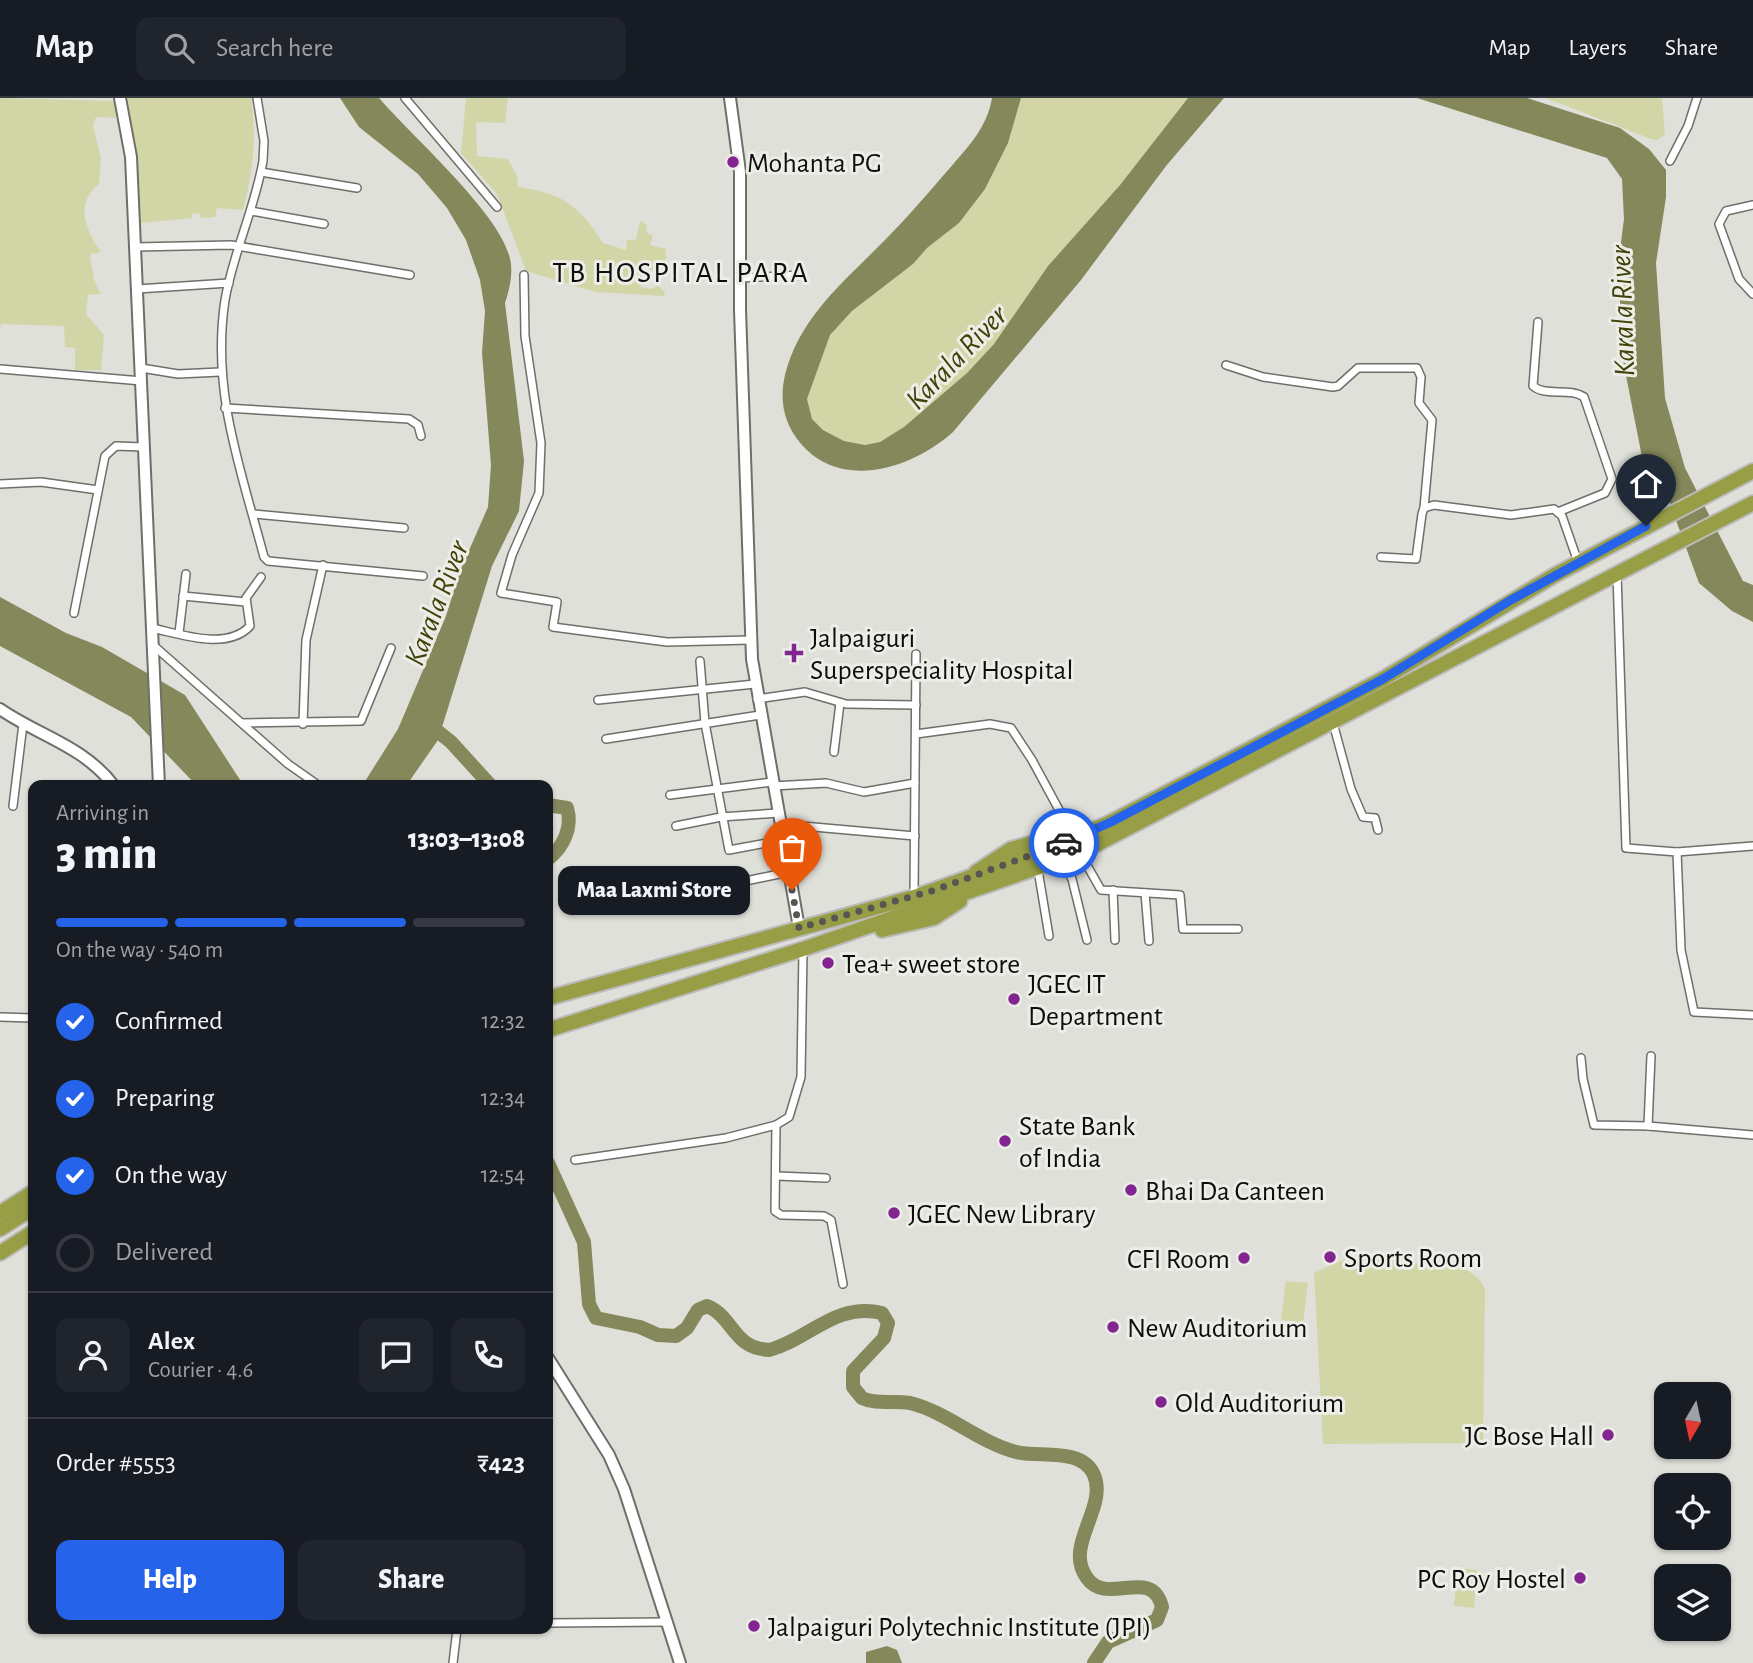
<!DOCTYPE html>
<html lang="en">
<head>
<meta charset="utf-8">
<style>
	body { margin:0; font-family:"Alegreya Sans",sans-serif; background:#20242c; color:#f1f3f6; height:100vh; display:flex; flex-direction:column; font-size:26px; white-space:nowrap }
	* { box-sizing:border-box; margin:0 }
	p { font-size:23px; color:#9ea1a6 }
	.icon { flex:none; width:38px; height:38px; fill:none; stroke:currentColor; stroke-width:2; stroke-linecap:round; stroke-linejoin:round }
	.map { position:relative; flex:1; overflow:hidden }
	.side { position:absolute; left:28px; top:682px; width:525px; height:854px; display:flex; flex-direction:column; background:#171b24; border-radius:14px; box-shadow:0 2px 5px #0004 }
	.side>* { flex:none }
	.needle { width:46px; rotate:189deg }
	.buttons { position:absolute; left:1654px; top:1284px; display:grid; gap:14px }
	.buttons a { display:grid; place-items:center; width:77px; height:77px; border-radius:14px; background:#171b24; box-shadow:0 2px 5px #0004; font-size:35px }
	.pin { position:absolute; display:grid; place-items:center; width:60px; height:60px; color:#fff; margin:-72px -30px; border-radius:50% 50% 50% 0; rotate:-45deg; box-shadow:0 0 7px #0007 }
	.pin .icon { rotate:45deg }
	.courier { position:absolute; display:grid; place-items:center; width:70px; height:70px; margin:-35px; border:5px solid #2563eb; border-radius:50%; background:#fff; color:#222; box-shadow:0 2px 9px #0007 }
	.bubble { position:absolute; height:49px; border-radius:14px; background:#171b24; box-shadow:0 2px 5px #0004; font-size:23px; font-weight:800; line-height:49px; text-align:center }
	.overview em { font-style:normal; font-weight:800 }
	.overview div { display:flex; flex-direction:column-reverse }
	.overview { display:flex; align-items:center; justify-content:space-between; height:119px; padding:0 28px }
	h1 { font-size:46px; font-weight:800; line-height:52px }
	.bar { display:grid; grid-template-columns:repeat(4,1fr); gap:10px 7px; align-content:center; height:84px; padding:0 28px }
	.bar i { height:9px; border-radius:5px; background:#363941 }
	.bar .active { background:#2563eb }
	.bar p { grid-column:span 4 }
	.line { display:flex; align-items:center; gap:18px; padding:0 28px; border-top:2px solid #363941 }
	.line div { flex:1 }
	.round { display:grid; place-items:center; flex:none; width:74px; height:74px; border-radius:14px; background:#20242c }
	ol { padding:0 28px; list-style:none }
	li { display:flex; align-items:center; gap:21px; height:77px }
	li p { margin-inline-start:auto }
	li .icon { padding:7px; border-radius:50%; background:#2563eb; color:#fff; stroke-width:4 }
	li:last-child { color:#9ea1a6 }
	li i { width:38px; height:38px; border:4px solid #363941; border-radius:50% }
	.cta { display:flex; gap:14px; margin-top:auto; padding:14px 28px }
	.cta a { flex:1; height:80px; border-radius:14px; background:#2563eb; color:#fff; font-size:28px; font-weight:800; line-height:80px; text-align:center }
	.cta a+a { background:#20242c; color:#f1f3f6 }
	header { display:flex; align-items:center; gap:42px; box-sizing:border-box; height:98px; padding:0 35px; background:#171b24; border-bottom:2px solid #363941 }
	header strong { font-size:33px }
	nav { display:flex; gap:38px; margin-inline-start:auto; font-size:24px }
	.search { width:490px; height:63px; background:#20242c; display:flex; align-items:center; gap:18px; box-sizing:border-box; padding:0 24px; border-radius:14px; color:#9ea1a6; font-size:26px }
	.map>svg:first-child { display:block }
</style>
</head>
<body>
<header>
<strong>Map</strong>
<div class="search"><svg class="icon" aria-label="search" viewBox="0 0 24 24"><circle cx="10" cy="10" r="6"/><path d="M15 15l6 6"/></svg>Search here</div>
<nav><a>Map</a><a>Layers</a><a>Share</a></nav>
</header>
<div class="map">
<svg width="1753" height="1565" viewBox="0 0 1753 1565">
	<rect width="100%" height="100%" fill="#dfe0d9"/>
	<!-- green -->
	<g fill="#d2d6a6">
		<path d="M0 0 116 3 118 20 96 19 93 27 101 61 99 86C74 105 86 133 101 154L90 156 94 182 101 196 88 197 86 216 104 237 101 272H75V250L65 249 64 228 1 226 0 232Z"/>
		<path d="M127 0H251C257 39 253 74 243 112L217 110 215 119 201 120 200 115 192 116V120L141 125Z"/>
		<path d="M466 0H508L505 25 476 24 477 58 508 61 517 78 518 89C562 95 579 107 603 145L626 152 627 142H636L640 123 647 127 646 134 653 138 650 147 666 151 665 171 648 172 640 181 641 189 650 191 658 188 665 194 664 198 596 194 526 173 497 96 461 55Z"/>
		<path d="M1021 0H1188L1120 87 1048 168 994 246 967 275 905 329 880 344 865 347 844 343 823 332 812 321 807 301 830 237 852 213 913 166 927 150 959 125 985 91 1008 45Z"/>
		<path d="M1546 0H1662L1665 36 1658 42 1651 41Z"/>
		<path d="M1354 1157 1467 1172 1479 1181 1485 1191 1483 1345 1323 1346 1314 1175Z"/>
		<path d="M1286 1183 1308 1185 1303 1225 1281 1222Z"/>
		<path d="M1458 1470 1477 1472 1474 1510 1454 1508Z"/>
	</g>
	<!-- water -->
	<g fill="#84885a">
		<path d="M340 0H379C411 37 497 113 509 157 514 172 510 190 505 205L524 363 519 413 492 468 438 642 406 688H362L398 631 446 518 460 473 488 409 491 367 482 255 485 213 480 182 466 142 447 110 418 76 359 29Z"/>
		<path d="M992 0H1021L1008 45 985 91 959 125 927 150 913 166 852 213 830 237 807 301 812 321 823 332 844 343 865 347 880 344 904 329 967 275 994 246 1048 168 1120 87 1188 0H1224L1166 68 1081 182 953 334C913 370 843 393 802 347 784 327 779 303 785 277 800 218 844 184 885 142 907 120 928 95 949 71 968 49 987 30 992 0Z"/>
		<path d="M1417 0H1527L1620 30 1649 51 1666 72V99L1656 165 1665 300 1685 370 1743 483 1753 487V524L1732 513 1699 485 1662 384 1642 359 1620 247V152L1624 121 1622 81 1607 60Z"/>
		<path d="M0 499 66 535 102 549 185 597 244 688H197L131 619 0 548Z"/>
		<path d="M887 1548 897 1552 902 1565H866V1554Z"/>
	</g>
	<g fill="none" stroke-linecap="round" stroke-linejoin="round">
		<!-- river -->
		<g stroke="#84885a" stroke-width="14">
			<path d="M427 625 451 644 491 688"/>
			<path d="M548 707 567 710C573 729 563 750 548 761"/>
			<path d="M548 1065 584 1144 589 1206 596 1220 640 1229 658 1237 676 1238 687 1230 698 1212 707 1208C734 1219 732 1250 769 1252 810 1241 835 1204 882 1215L888 1225 884 1240 853 1273V1289L862 1300C876 1307 894 1302 910 1305 947 1314 978 1344 1016 1354 1040 1360 1082 1349 1094 1377 1108 1410 1063 1448 1087 1480 1107 1509 1152 1467 1162 1509L1157 1522 1108 1544 1094 1565"/>
		</g>
		<!-- street casing -->
		<g stroke="#6e6f69" stroke-width="10">
			<g id="street">
				<path d="M257 0 264 43 263 63C255 110 233 155 225 202 211 293 241 372 264 459L268 463 423 478"/>
				<path d="M405 0 497 109"/>
				<path d="M1670 63 1688 28 1697 0"/>
				<path d="M261 74 357 90"/>
				<path d="M1753 107 1726 113 1719 126 1739 181 1753 196"/>
				<path d="M251 113 324 126"/>
				<path d="M135 149 231 147 410 177"/>
				<path d="M524 177 525 238 541 345 539 395 512 457 501 495 557 504 553 529 667 544 751 542"/>
				<path d="M740 180 801 177"/>
				<path d="M137 191 229 185"/>
				<path d="M1538 224 1533 288C1546 299 1569 289 1584 299L1612 381 1605 395 1558 414"/>
				<path d="M1226 267 1263 279 1333 289 1338 288 1358 270H1417L1421 279 1419 305 1432 322 1424 410"/>
				<path d="M141 270 178 276 220 274"/>
				<path d="M0 271 142 283"/>
				<path d="M225 310 409 321 418 327 421 338"/>
				<path d="M0 386 41 384 98 392"/>
				<path d="M253 416 404 430"/>
				<path d="M1381 459 1416 461 1422 416 1424 410 1434 407 1511 417 1554 411 1562 418 1578 464"/>
				<path d="M1617 476 1626 750 1677 754 1681 852 1694 914 1753 917"/>
				<path d="M183 498 246 504"/>
				<path d="M74 515 105 358 116 348 143 349"/>
				<path d="M152 530C180 536 227 553 250 528L246 500 261 479"/>
				<path d="M179 535 186 476"/>
				<path d="M153 547 288 666 318 687"/>
				<path d="M700 563 705 625 729 752 783 742"/>
				<path d="M757 601 805 594 846 606 916 607"/>
				<path d="M598 602 755 586"/>
				<path d="M242 625 361 623 391 550"/>
				<path d="M1333 625 1351 691 1363 719 1375 720 1378 732"/>
				<path d="M303 626 306 542 323 467"/>
				<path d="M916 636 990 626 1011 630 1032 662 1071 734"/>
				<path d="M606 641 760 617"/>
				<path d="M834 654 840 605"/>
				<path d="M773 688 826 685 864 694 915 685"/>
				<path d="M670 697 772 684"/>
				<path d="M13 708 23 626"/>
				<path d="M780 726 915 738"/>
				<path d="M676 728 721 719 778 715"/>
				<path d="M1677 754 1753 748"/>
				<path d="M1080 755 1101 792 1180 797 1183 831H1238"/>
				<path d="M1061 763 1072 781 1087 842"/>
				<path d="M1038 772 1049 838"/>
				<path d="M736 785 789 774"/>
				<path d="M1113 792 1115 842"/>
				<path d="M1145 795 1149 843"/>
				<path d="M914 798 916 556"/>
				<path d="M803 852 801 979 789 1019 776 1027 775 1113 781 1117 824 1118 831 1122 843 1186"/>
				<path d="M0 919 33 920"/>
				<path d="M1581 960 1583 981 1594 1027 1648 1028 1753 1037"/>
				<path d="M1648 1028 1651 958"/>
				<path d="M575 1062 726 1040 776 1027"/>
				<path d="M777 1078 826 1080"/>
				<path d="M548 1525 668 1524"/>
				<path d="M453 1565 457 1531"/>
			</g>
		</g>
		<!-- secondary casing -->
		<g stroke="#6e6f69" stroke-width="14">
			<g id="secondary">
				<path d="M120 0 131 59 159 688"/>
				<path d="M730 0 740 74V212L752 561 799 830"/>
				<path d="M0 611C39 638 84 648 114 688"/>
				<path d="M548 1260 609 1357 624 1391 680 1565"/>
			</g>
		</g>
		<!-- highway casing -->
		<g stroke="#bbb" stroke-width="18">
			<g id="highway">
				<path d="M976 774 1011 751 1073 734"/>
				<path d="M882 832 934 820 960 803"/>
				<path d="M548 900 914 799 1057 748 1111 724 1383 581 1555 477 1753 373"/>
				<path d="M548 932 803 851 1080 755 1753 405"/>
				<path d="M0 1115 33 1094"/>
				<path d="M0 1131 33 1110"/>
				<path d="M0 1155 33 1134"/>
			</g>
		</g>
		<!-- street -->
		<use href="#street" stroke="#fff" stroke-width="7"/>
		<!-- secondary -->
		<use href="#secondary" stroke="#fff" stroke-width="10"/>
		<!-- highway -->
		<use href="#highway" stroke="#989e45" stroke-width="14"/>
	</g>
	<g fill="none" stroke-linecap="round" stroke-linejoin="round">
		<!-- done -->
		<path stroke="#565753" stroke-width="7" stroke-dasharray="0 12.6" d="M792 792 799 830 935 792 1064 745"/>
		<!-- route -->
		<path stroke="#2563eb" stroke-width="9" d="M1064 745 1111 724 1383 581 1511 502 1646 428"/>
	</g>
	<!-- markers -->
	<g fill="#832591" stroke="#ecede6" stroke-width="2.5">
		<circle cx="733" cy="64" r="7"/>
		<path d="M790.5 544.5h7v7h7v7h-7v7h-7v-7h-7v-7h7z"/>
		<circle cx="828" cy="865" r="7"/>
		<circle cx="1014" cy="901" r="7"/>
		<circle cx="1005" cy="1043" r="7"/>
		<circle cx="1131" cy="1092" r="7"/>
		<circle cx="894" cy="1115" r="7"/>
		<circle cx="1330" cy="1159" r="7"/>
		<circle cx="1244" cy="1160" r="7"/>
		<circle cx="1113" cy="1229" r="7"/>
		<circle cx="1161" cy="1304" r="7"/>
		<circle cx="1608" cy="1337" r="7"/>
		<circle cx="1580" cy="1480" r="7"/>
		<circle cx="754" cy="1528" r="7"/>
	</g>
	<g text-anchor="middle" stroke-width="6" stroke-linejoin="round" paint-order="stroke">
		<!-- poi labels -->
		<g font-size="28" fill="#0d0d0b" stroke="#ecede6" text-anchor="start">
			<text x="747" y="74">Mohanta PG</text>
			<text x="810" y="549">Jalpaiguri<tspan x="810" dy="32">Superspeciality Hospital</tspan></text>
			<text x="842" y="875">Tea+ sweet store</text>
			<text x="1028" y="895">JGEC IT<tspan x="1028" dy="32">Department</tspan></text>
			<text x="1019" y="1037">State Bank<tspan x="1019" dy="32">of India</tspan></text>
			<text x="1145" y="1102">Bhai Da Canteen</text>
			<text x="908" y="1125">JGEC New Library</text>
			<text x="1344" y="1169">Sports Room</text>
			<text x="1230" y="1170" text-anchor="end">CFI Room</text>
			<text x="1127" y="1239">New Auditorium</text>
			<text x="1175" y="1314">Old Auditorium</text>
			<text x="1594" y="1347" text-anchor="end">JC Bose Hall</text>
			<text x="1566" y="1490" text-anchor="end">PC Roy Hostel</text>
			<text x="768" y="1538">Jalpaiguri Polytechnic Institute (JPI)</text>
		</g>
		<!-- neighbourhood labels -->
		<g font-size="30" letter-spacing="2" fill="#0d0d0b" stroke="#ecede6">
			<text x="681" y="184">TB HOSPITAL PARA</text>
		</g>
		<!-- water labels -->
		<g font-size="30" font-style="italic" fill="#404208" stroke="#ecede6">
			<text transform="translate(1622 213) rotate(-92)" y="10">Karala River</text>
			<text transform="translate(956 259) rotate(-46)" y="10">Karala River</text>
			<text transform="translate(436 505) rotate(-69)" y="10">Karala River</text>
		</g>
	</g>
</svg>
<div class="buttons">
<a><svg class="needle" viewBox="-14 -14 28 28"><path d="M0-13l5 13h-10z" fill="#e53935"/><path d="M0 13l5-13h-10z" fill="#9ea1a6"/></svg></a>
<a><svg class="icon" aria-label="locate" viewBox="0 0 24 24"><circle cx="12" cy="12" r="6"/><path d="M12 2v4M12 18v4M2 12h4M18 12h4"/></svg></a>
<a><svg class="icon" aria-label="layers" viewBox="0 0 24 24"><path d="M12 4l9 5-9 5-9-5zM3 14l9 5 9-5"/></svg></a>
</div>
<div class="pin" style="left:792px;top:792px;background:#ea580c"><svg class="icon" aria-label="bag" viewBox="0 0 24 24"><path d="M5 8h14l-1 12H6zM9 8a3 3 0 0 1 6 0"/></svg></div>
<div class="pin" style="left:1646px;top:428px;background:#1f2937"><svg class="icon" aria-label="home" viewBox="0 0 24 24"><path d="M3 11l9-7 9 7M6 9v11h12V9"/></svg></div>
<div class="courier" style="left:1064px;top:745px"><svg class="icon" aria-label="car" viewBox="0 0 24 24"><path d="M5 17H2v-5l4-1 3-4h7l3 4 3 1v5h-3M9 17h6M6 11h13"/><circle cx="7" cy="17" r="2"/><circle cx="17" cy="17" r="2"/></svg></div>
<div class="bubble" style="left:558px;top:768px;width:192px">Maa Laxmi Store</div>
<section class="side">
<div class="overview"><div><h1>3 min</h1><p>Arriving in</p></div><em>13:03–13:08</em></div>
<div class="bar"><i class="active"></i><i class="active"></i><i class="active"></i><i></i><p>On the way · 540 m</p></div>
<ol>
<li><svg class="icon" aria-label="check" viewBox="0 0 24 24"><path d="M5 12l5 5 9-10"/></svg>Confirmed<p>12:32</p></li>
<li><svg class="icon" aria-label="check" viewBox="0 0 24 24"><path d="M5 12l5 5 9-10"/></svg>Preparing<p>12:34</p></li>
<li><svg class="icon" aria-label="check" viewBox="0 0 24 24"><path d="M5 12l5 5 9-10"/></svg>On the way<p>12:54</p></li>
<li><i></i>Delivered</li>
</ol>
<div class="line" style="height:126px"><a class="round"><svg class="icon" aria-label="person" viewBox="0 0 24 24"><circle cx="12" cy="8" r="4"/><path d="M4 21q1-7 8-7t8 7"/></svg></a><div><b>Alex</b><p>Courier · 4.6</p></div><a class="round"><svg class="icon" aria-label="chat" viewBox="0 0 24 24"><path d="M4 5h16v11H9l-5 4z"/></svg></a><a class="round"><svg class="icon" aria-label="phone" viewBox="0 0 24 24"><path d="M5 4h4l2 5-3 2q2 4 5 5l2-3 5 2v4C11 20 4 13 5 4z"/></svg></a></div>
<div class="line" style="height:91px"><div>Order #5553</div><b>₹423</b></div>
<div class="cta"><a>Help</a><a>Share</a></div>
</section>
</div>
</body>
</html>
